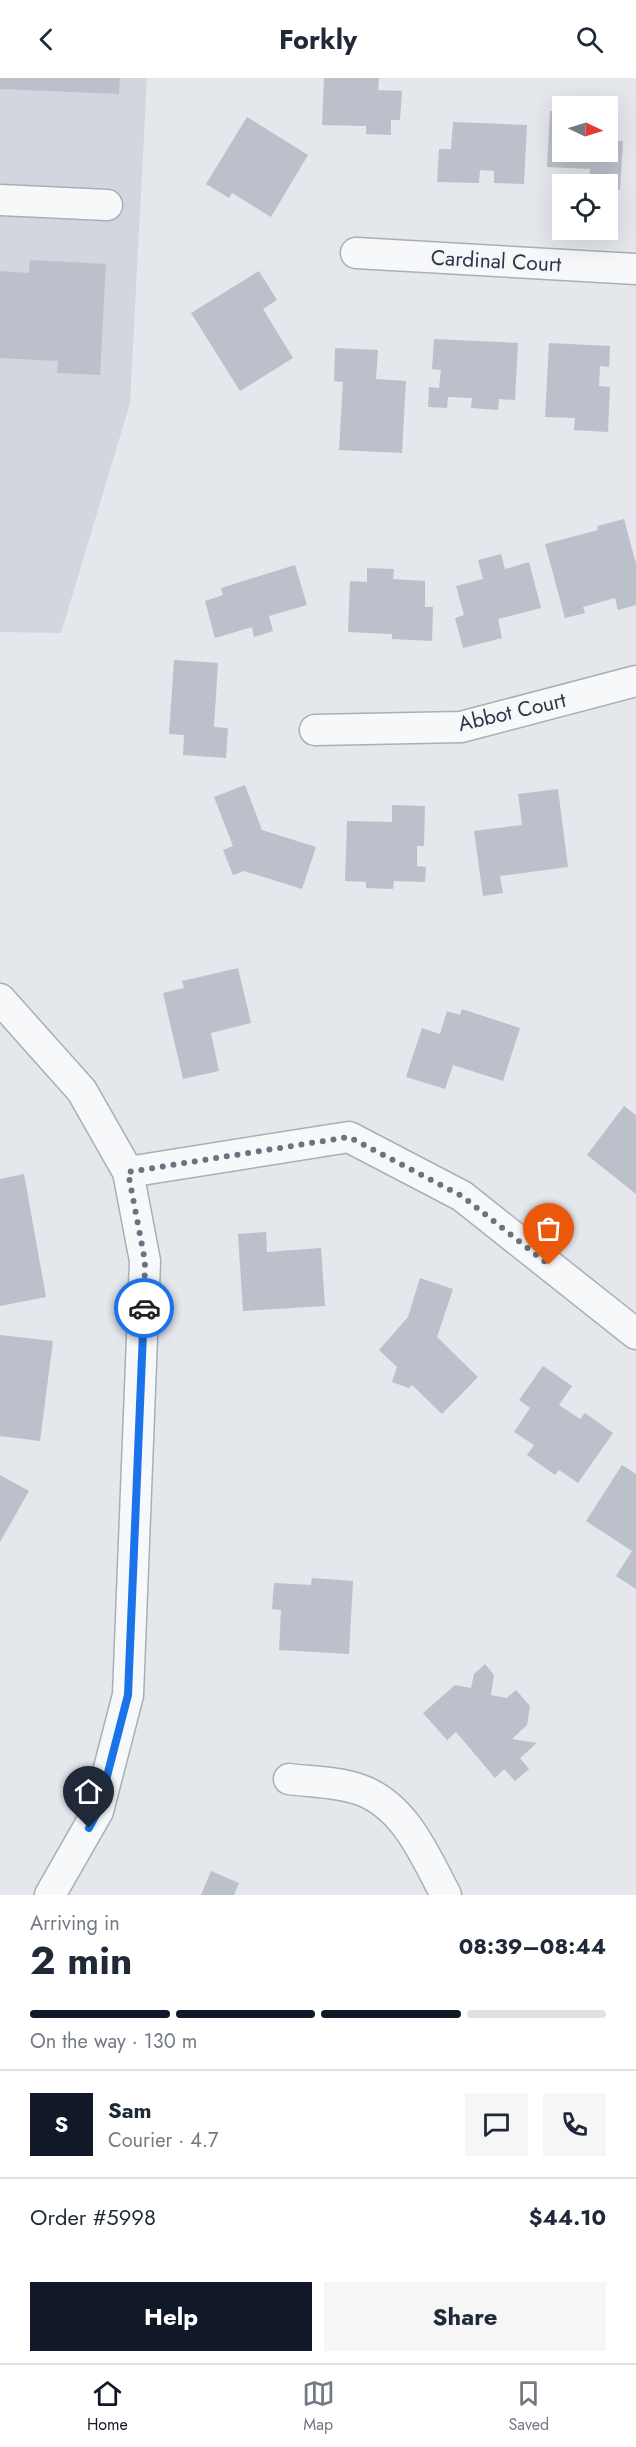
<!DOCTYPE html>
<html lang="en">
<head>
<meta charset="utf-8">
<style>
	body { margin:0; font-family:Jost,sans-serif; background:#f6f6f7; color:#1f2937; height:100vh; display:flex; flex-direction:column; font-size:22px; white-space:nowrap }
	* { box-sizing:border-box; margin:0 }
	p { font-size:20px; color:#747a83 }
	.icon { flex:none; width:33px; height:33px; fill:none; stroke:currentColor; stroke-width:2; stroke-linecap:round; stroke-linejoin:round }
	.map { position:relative; height:1817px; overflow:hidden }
	.drawer { display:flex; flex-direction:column; background:#fff; flex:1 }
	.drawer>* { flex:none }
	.needle { width:39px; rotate:94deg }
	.controls { position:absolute; left:552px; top:18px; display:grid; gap:12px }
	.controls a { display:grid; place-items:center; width:66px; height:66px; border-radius:0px; background:#fff; box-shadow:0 6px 24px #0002; font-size:30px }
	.pin { position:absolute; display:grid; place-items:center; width:51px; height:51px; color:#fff; margin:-62px -26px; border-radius:50% 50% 50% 0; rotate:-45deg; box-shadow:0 0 6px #0007 }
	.pin .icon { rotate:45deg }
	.courier { position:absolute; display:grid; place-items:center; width:60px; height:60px; margin:-30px; border:4px solid #1a73e8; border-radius:50%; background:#fff; color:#222; box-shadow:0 2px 8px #0007 }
	.summary em { font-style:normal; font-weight:700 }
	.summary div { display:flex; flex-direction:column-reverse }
	.summary { display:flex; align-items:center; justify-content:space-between; height:102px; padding:0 30px }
	h1 { font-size:39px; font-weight:700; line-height:45px }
	.bar { display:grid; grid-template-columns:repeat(4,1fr); gap:9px 6px; align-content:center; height:72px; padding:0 30px }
	.bar i { height:8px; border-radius:4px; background:#e0e1e3 }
	.bar .current { background:#111827 }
	.bar p { grid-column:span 4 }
	.line { display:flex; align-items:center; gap:15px; padding:0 30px; border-top:2px solid #e0e1e3 }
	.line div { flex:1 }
	.round { display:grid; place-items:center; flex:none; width:63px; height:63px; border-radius:0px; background:#f6f6f7 }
	.primary-button { display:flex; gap:12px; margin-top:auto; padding:12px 30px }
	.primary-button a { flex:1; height:69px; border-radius:0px; background:#111827; color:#fff; font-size:24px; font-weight:700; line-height:69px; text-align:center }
	.primary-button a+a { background:#f6f6f7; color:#1f2937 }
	header { display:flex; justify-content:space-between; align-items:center; height:78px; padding:0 30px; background:#fff; font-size:27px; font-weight:700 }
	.tab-bar { display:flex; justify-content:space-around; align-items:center; height:84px; border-top:2px solid #e0e1e3; background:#fff; font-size:16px; color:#747a83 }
	.tab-bar a { display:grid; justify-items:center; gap:3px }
	.tab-bar .current { color:#111827 }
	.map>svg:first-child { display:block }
</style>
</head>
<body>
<header><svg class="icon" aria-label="back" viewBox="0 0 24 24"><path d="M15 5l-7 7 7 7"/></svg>Forkly<svg class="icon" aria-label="search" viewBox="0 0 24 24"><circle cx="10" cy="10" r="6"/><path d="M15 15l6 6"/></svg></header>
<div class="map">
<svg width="636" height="1817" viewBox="0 0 636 1817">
	<rect width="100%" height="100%" fill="#e4e7ec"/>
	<!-- built -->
	<path fill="#d2d6de" d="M0 0H147L130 325 61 555 0 554Z"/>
	<!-- building -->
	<g fill="#bbc0ca">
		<path d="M0 0H120L119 16 0 11Z"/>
		<path d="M324 0H379L378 12 402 13 400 42H391V57L366 56V48L322 47Z"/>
		<path d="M550 33H562V74H608V36H613L612 63H623L620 112 608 111V106H589L590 91 547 89Z"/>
		<path d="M247 39 308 77 271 139 232 115 229 120 206 106Z"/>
		<path d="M453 44 527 47 524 106 494 105V93L480 92 479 105 437 104 439 71H451Z"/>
		<path d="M30 182 106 186 100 297 57 295 58 283 0 280V193L29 195Z"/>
		<path d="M259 193 277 222 263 231 293 280 240 313 191 235Z"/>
		<path d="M434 261 518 265 515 322 499 321 498 332 471 330 472 320 448 319 447 330 428 329 429 309 439 310 441 292 432 291Z"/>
		<path d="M549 265 610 268 609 289 600 288 599 308 610 309 608 354 574 352 575 340 545 339Z"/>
		<path d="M335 270 378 272 376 301 406 303 402 375 339 372 343 304 334 303Z"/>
		<path d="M624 441 636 486V527L618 532 615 520 583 529 585 535 565 540 545 466 598 452 597 448Z"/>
		<path d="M501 476 505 491 529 484 541 530 498 541 502 560 463 570 455 540 464 537 456 508 483 501 478 482Z"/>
		<path d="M295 487 307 527 269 538 273 553 254 559 252 549 215 560 205 523 223 517 221 510Z"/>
		<path d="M367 490 394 491 393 501 425 503V529H433L432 563 392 561V556L348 554 350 503 367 504Z"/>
		<path d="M174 582 218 585 214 649 228 650 226 680 183 677 184 657 169 656Z"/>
		<path d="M245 707 262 752 316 769 302 811 244 793 233 797 223 772 233 768 214 719Z"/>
		<path d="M558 711 568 789 500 798 503 815 483 818 474 753 522 747 518 716Z"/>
		<path d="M392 727 425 728 424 768H417V788L426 789 425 804 394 803 393 811 366 810V804L345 803 347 743 392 744Z"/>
		<path d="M238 890 251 945 211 955 219 993 183 1001 163 915 184 910 182 903Z"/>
		<path d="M462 931 520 950 503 1003 453 987 445 1011 406 999 422 950 440 956 447 933 460 937Z"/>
		<path d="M624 1028 636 1037V1116L587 1077Z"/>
		<path d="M24 1096 46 1219 0 1228V1101Z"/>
		<path d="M266 1154 267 1174 321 1170 325 1228 243 1233 238 1156Z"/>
		<path d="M420 1200 453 1211 437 1259 478 1299 442 1336 412 1307 409 1310 392 1304 397 1289 379 1272 408 1239Z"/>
		<path d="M0 1257 53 1263 40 1363 0 1358Z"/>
		<path d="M543 1288 572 1308 559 1327 580 1341 585 1335 613 1355 578 1405 559 1392 555 1397 527 1377 534 1367 514 1354 530 1330 519 1322Z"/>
		<path d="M622 1387 636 1396V1511L616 1498 632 1473 586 1443Z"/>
		<path d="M0 1397 29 1413 0 1464Z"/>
		<path d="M312 1500 353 1503 349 1576 279 1572 281 1532 272 1531 274 1505 311 1507Z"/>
		<path d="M485 1586 494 1597 491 1617 507 1620 516 1612 530 1628 527 1647 512 1661 537 1665 520 1680 529 1691 515 1703 504 1691 495 1700 456 1654 447 1662 423 1635 455 1607 471 1610 474 1596Z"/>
		<path d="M211 1793 239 1805 234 1817H201Z"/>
	</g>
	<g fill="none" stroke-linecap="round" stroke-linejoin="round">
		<!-- minor casing -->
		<g stroke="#a9aeb7" stroke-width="33">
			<g id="minor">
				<path d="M0 122 107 127"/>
				<path d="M356 175 636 191"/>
				<path d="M315 652 461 649 636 603"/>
				<path d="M0 921 82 1013 128 1094 145 1183 128 1617 98 1733 50 1817"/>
				<path d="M128 1094 349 1059 462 1118 636 1256"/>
				<path d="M289 1701C313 1704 339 1704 361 1712 406 1729 425 1778 446 1817"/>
			</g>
		</g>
		<!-- minor -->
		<use href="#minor" stroke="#f7f8fa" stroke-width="30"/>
	</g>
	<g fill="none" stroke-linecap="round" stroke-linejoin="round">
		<!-- done -->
		<path stroke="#6c737f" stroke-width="6" stroke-dasharray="0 10.8" d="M144 1230 145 1183 128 1094 349 1059 462 1118 549 1187"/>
		<!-- route -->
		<path stroke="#1a73e8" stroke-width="8" d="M89 1750 98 1733 128 1617 144 1230"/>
	</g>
	<g text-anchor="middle" stroke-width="5" stroke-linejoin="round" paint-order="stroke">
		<!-- street labels -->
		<g font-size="21" fill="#2b3445" stroke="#f4f6f9">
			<text transform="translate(496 183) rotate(3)" y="7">Cardinal Court</text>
			<text transform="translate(512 634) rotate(-13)" y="7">Abbot Court</text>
		</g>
	</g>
</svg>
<div class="controls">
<a><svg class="needle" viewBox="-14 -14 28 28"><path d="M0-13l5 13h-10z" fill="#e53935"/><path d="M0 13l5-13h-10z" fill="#747a83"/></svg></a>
<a><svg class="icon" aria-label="locate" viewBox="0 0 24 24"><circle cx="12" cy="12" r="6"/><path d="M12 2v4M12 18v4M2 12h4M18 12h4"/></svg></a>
</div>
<div class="pin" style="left:549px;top:1187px;background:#ea580c"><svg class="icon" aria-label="bag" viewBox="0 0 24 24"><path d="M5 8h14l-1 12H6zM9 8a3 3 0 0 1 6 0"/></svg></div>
<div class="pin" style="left:89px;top:1750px;background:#1f2937"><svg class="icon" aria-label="home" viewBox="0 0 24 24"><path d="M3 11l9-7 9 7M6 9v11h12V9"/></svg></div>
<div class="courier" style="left:144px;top:1230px"><svg class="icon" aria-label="car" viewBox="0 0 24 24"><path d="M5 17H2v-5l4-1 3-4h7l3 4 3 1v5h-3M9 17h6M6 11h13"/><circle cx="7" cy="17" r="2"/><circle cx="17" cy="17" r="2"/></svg></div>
</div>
<section class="drawer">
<div class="summary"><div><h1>2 min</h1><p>Arriving in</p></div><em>08:39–08:44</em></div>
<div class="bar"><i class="current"></i><i class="current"></i><i class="current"></i><i></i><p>On the way · 130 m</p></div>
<div class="line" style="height:108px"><b class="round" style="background:#111827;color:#fff">S</b><div><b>Sam</b><p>Courier · 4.7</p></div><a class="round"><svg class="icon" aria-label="chat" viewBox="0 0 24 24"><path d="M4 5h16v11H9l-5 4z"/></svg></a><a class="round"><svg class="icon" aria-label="phone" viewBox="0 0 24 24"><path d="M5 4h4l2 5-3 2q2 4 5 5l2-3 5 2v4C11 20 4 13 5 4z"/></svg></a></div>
<div class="line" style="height:78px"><div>Order #5998</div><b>$44.10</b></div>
<div class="primary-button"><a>Help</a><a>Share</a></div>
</section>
<nav class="tab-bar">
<a class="current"><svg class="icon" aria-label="home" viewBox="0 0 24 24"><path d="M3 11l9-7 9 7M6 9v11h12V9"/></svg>Home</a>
<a><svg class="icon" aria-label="map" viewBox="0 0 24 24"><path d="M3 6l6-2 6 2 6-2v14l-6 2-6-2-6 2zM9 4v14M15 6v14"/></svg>Map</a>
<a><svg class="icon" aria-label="saved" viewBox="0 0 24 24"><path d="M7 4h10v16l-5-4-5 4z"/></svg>Saved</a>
</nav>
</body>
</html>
